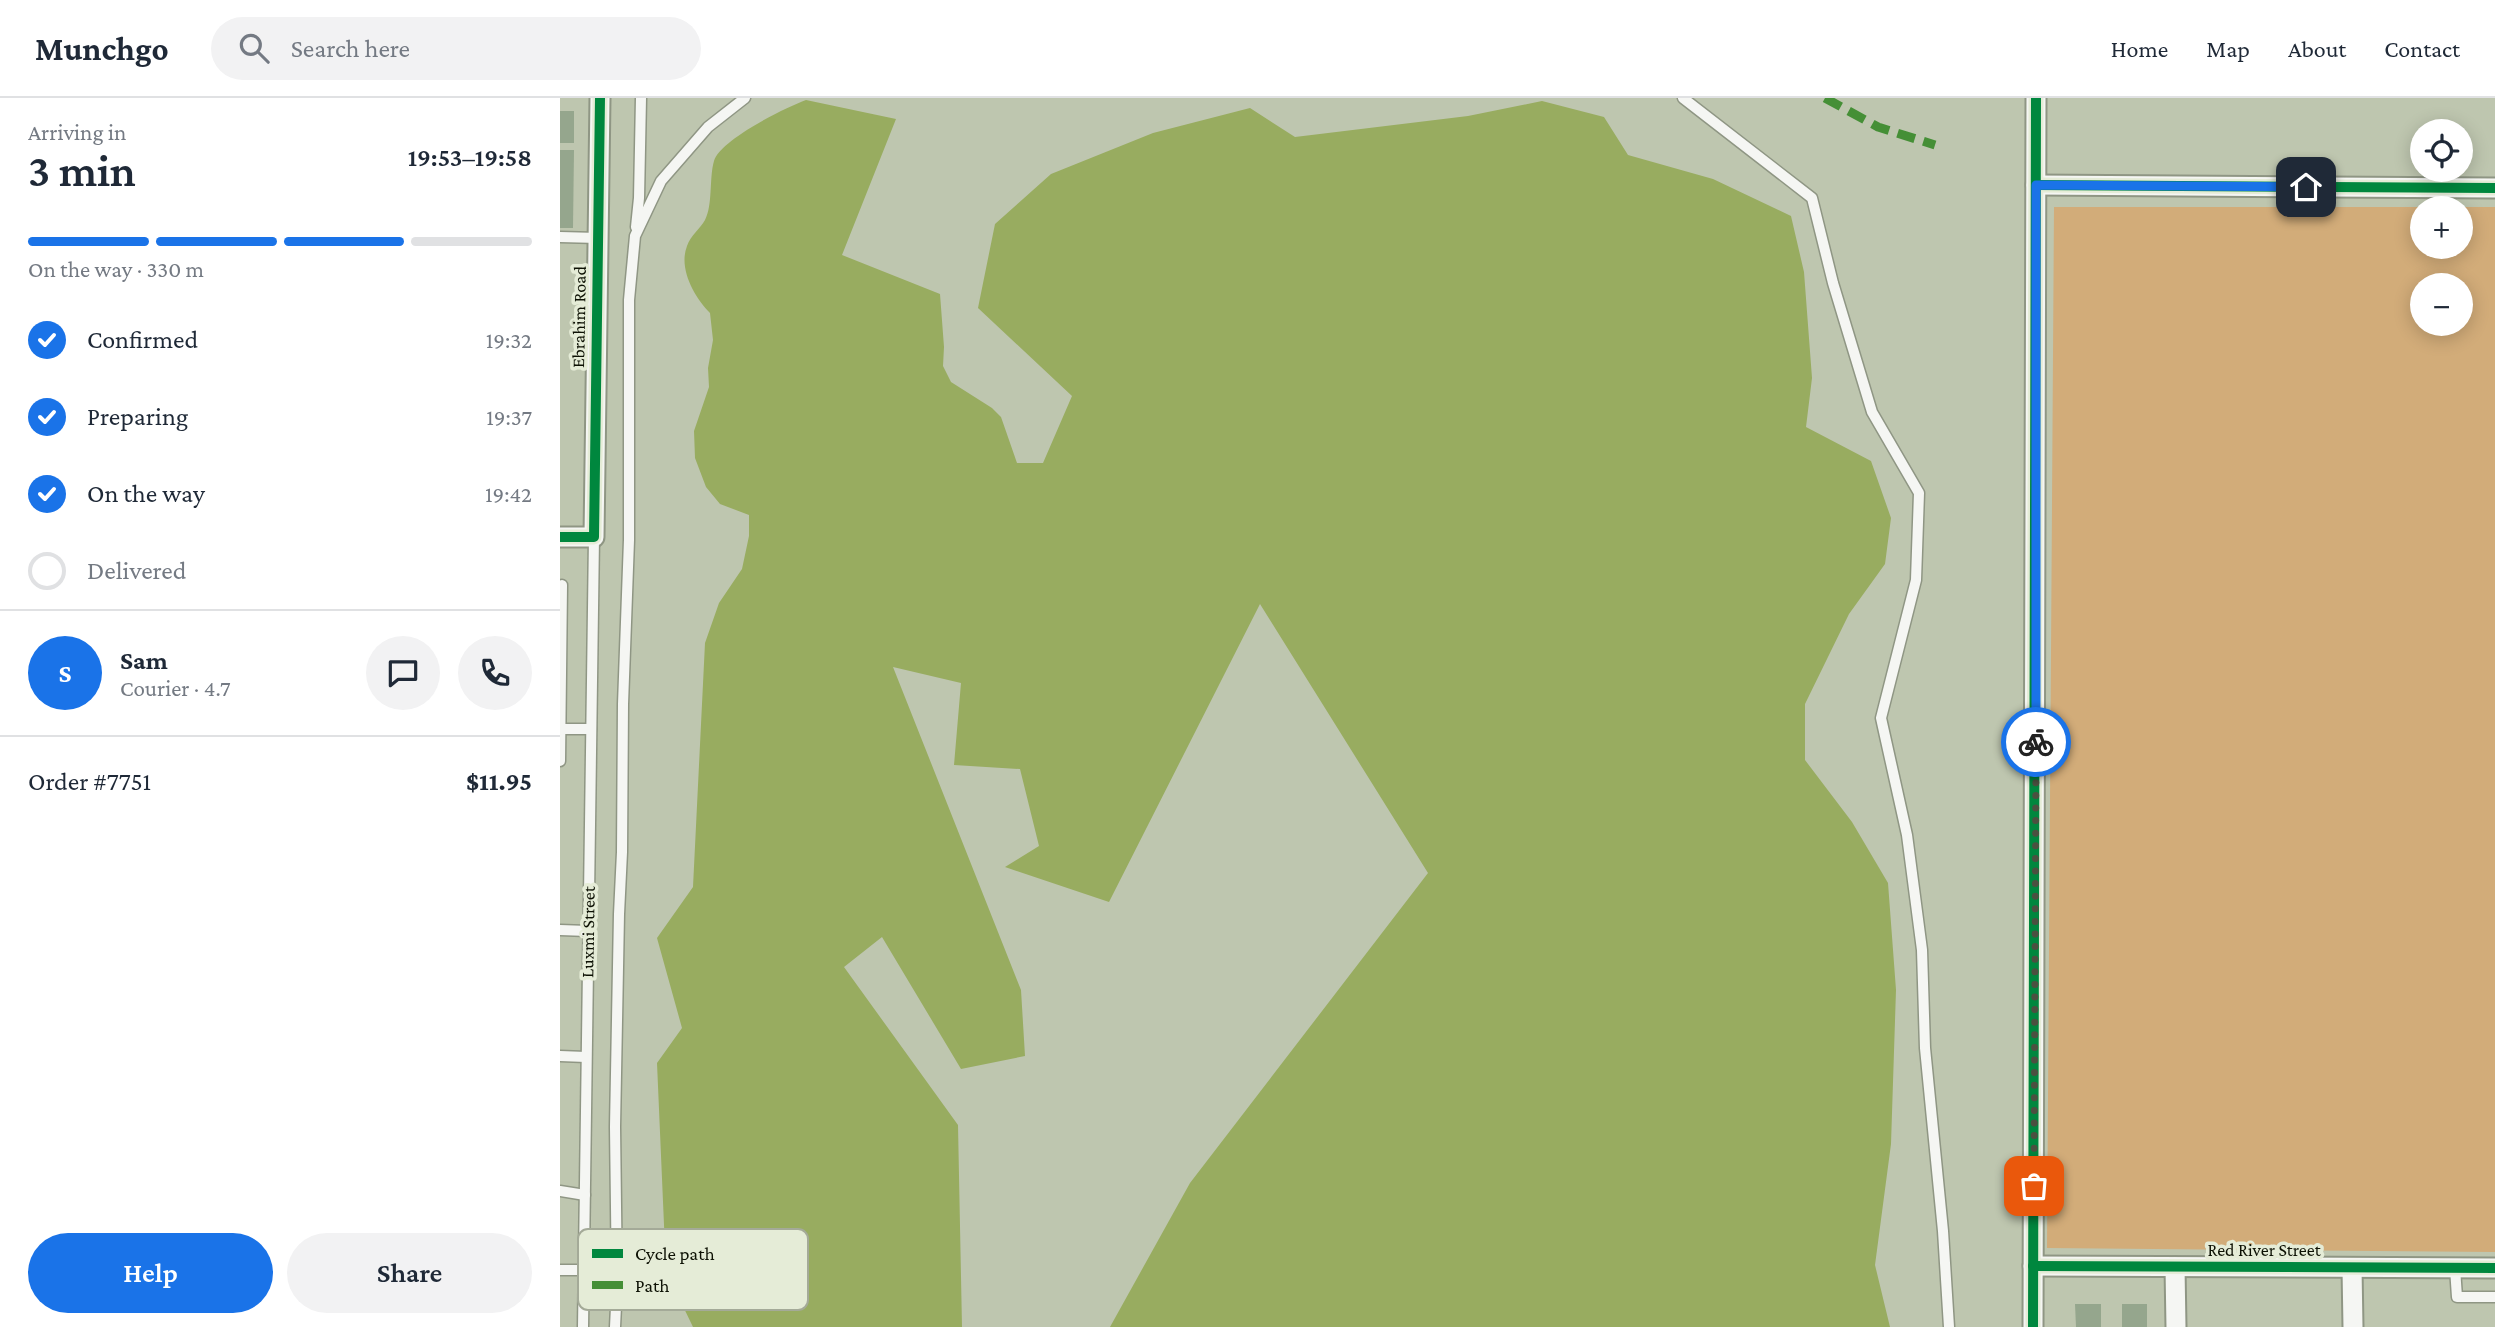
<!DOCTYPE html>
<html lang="en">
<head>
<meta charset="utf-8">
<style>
	body { margin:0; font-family:"Crimson Pro",serif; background:#f2f2f3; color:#1f2937; height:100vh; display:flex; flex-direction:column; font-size:26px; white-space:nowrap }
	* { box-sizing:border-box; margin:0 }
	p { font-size:23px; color:#747a83 }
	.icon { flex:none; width:38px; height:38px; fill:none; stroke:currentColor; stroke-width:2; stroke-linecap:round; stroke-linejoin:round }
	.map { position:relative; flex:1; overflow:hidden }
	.details { display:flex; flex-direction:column; background:#fff; width:560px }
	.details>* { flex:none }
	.tools { position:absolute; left:1850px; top:21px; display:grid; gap:14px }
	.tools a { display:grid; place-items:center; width:63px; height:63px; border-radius:50%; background:#fff; box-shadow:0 4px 18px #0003; font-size:35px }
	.pin { position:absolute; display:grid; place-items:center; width:60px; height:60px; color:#fff; margin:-30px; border-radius:14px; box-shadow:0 4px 10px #0006 }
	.courier { position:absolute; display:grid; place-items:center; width:70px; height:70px; margin:-35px; border:5px solid #1a73e8; border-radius:50%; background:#fff; color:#222; box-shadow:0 2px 9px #0007 }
	.overview em { font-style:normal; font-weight:600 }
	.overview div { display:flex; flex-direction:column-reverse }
	.overview { display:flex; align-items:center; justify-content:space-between; height:119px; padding:0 28px }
	h1 { font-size:46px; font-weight:600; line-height:52px }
	.bar { display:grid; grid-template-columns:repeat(4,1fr); gap:10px 7px; align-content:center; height:84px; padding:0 28px }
	.bar i { height:9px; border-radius:5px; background:#e0e1e3 }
	.bar .current { background:#1a73e8 }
	.bar p { grid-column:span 4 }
	.line { display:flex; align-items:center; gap:18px; padding:0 28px; border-top:2px solid #e0e1e3 }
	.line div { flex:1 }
	.round { display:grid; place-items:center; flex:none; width:74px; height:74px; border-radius:37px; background:#f2f2f3 }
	ol { padding:0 28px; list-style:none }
	li { display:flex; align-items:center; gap:21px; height:77px }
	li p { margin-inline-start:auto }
	li .icon { padding:7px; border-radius:50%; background:#1a73e8; color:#fff; stroke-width:4 }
	li:last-child { color:#747a83 }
	li i { width:38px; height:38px; border:4px solid #e0e1e3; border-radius:50% }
	.action { display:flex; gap:14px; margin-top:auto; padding:14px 28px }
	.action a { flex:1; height:80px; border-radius:42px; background:#1a73e8; color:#fff; font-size:28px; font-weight:600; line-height:80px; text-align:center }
	.action a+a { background:#f2f2f3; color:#1f2937 }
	header { display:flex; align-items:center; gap:42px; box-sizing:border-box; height:98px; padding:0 35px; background:#fff; border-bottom:2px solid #e0e1e3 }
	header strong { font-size:33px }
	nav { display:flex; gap:38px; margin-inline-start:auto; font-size:24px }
	.search { width:490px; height:63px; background:#f2f2f3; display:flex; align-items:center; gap:18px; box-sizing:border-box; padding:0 24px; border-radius:38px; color:#747a83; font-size:26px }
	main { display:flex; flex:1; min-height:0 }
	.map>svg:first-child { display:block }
</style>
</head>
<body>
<header>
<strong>Munchgo</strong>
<div class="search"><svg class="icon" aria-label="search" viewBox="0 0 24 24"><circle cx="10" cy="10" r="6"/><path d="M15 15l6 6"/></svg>Search here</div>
<nav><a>Home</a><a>Map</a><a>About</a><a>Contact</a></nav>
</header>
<main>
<section class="details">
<div class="overview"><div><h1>3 min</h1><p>Arriving in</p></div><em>19:53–19:58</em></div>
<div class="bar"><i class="current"></i><i class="current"></i><i class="current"></i><i></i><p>On the way · 330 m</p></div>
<ol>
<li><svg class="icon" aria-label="check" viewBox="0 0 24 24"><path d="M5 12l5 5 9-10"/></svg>Confirmed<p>19:32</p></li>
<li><svg class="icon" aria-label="check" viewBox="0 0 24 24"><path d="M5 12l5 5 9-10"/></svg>Preparing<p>19:37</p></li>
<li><svg class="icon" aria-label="check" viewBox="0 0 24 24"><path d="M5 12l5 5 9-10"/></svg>On the way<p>19:42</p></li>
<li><i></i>Delivered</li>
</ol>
<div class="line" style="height:126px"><b class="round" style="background:#1a73e8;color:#fff">S</b><div><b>Sam</b><p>Courier · 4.7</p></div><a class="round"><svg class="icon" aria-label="chat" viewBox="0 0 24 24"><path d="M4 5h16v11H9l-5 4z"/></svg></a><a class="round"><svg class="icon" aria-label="phone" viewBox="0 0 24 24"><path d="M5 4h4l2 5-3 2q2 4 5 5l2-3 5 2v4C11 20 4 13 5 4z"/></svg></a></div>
<div class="line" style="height:91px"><div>Order #7751</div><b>$11.95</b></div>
<div class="action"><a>Help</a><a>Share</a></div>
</section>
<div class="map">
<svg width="1935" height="1229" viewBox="0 0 1935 1229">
	<rect width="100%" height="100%" fill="#bec6af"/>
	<!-- green -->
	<path fill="#d2ac79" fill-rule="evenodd" d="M1494 109H1935V1154L1487 1150ZM1862 110H1900V149H1862ZM1862 187H1900V226H1862Z"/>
	<!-- water -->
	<path fill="#98ac60" d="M246 2 336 21 282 157 380 196 384 249 383 268 391 284 432 310 441 319 457 365H483L512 298 418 210 435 126 491 76 593 35 690 10 735 39 908 18 982 3 1044 19 1068 57 1153 81 1231 118 1244 174 1252 280 1246 329 1311 363 1331 420 1325 466 1289 516 1245 606V662L1292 724 1328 785 1336 892 1331 1046 1315 1167 1330 1229H550L630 1085 868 775 700 506 549 804 445 769 479 748 460 671 394 667 401 585 333 569 461 892 465 958 401 971 322 839 284 869 398 1027 402 1229H133L106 1173 97 965 122 930 97 840 133 789 145 545 159 505 182 471 189 438V417L160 406 146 389 135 360 134 333 149 289 148 270 153 242 150 215C135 200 118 171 127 148 131 137 140 131 145 122 153 107 149 80 154 63 160 42 224 10 246 2Z"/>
	<!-- building -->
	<g fill="#95a68d">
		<rect x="0" y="13" width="14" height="32"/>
		<path d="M0 52H14L13 130H0Z"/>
		<path d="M1515 1206H1541V1229H1516Z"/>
		<rect x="1562" y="1206" width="25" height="23"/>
	</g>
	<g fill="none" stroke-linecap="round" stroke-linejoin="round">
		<!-- service casing -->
		<g stroke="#8f9684" stroke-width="13">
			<g id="service">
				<path d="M1123 0 1252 100 1273 185 1312 314 1359 395 1356 482 1321 620 1347 737 1362 852 1365 950 1383 1133 1389 1229"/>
				<path d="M76 129 79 100 81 0"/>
				<path d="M0 139 38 140"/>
				<path d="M0 631H31"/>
				<path d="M0 663 2 487"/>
				<path d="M0 832 28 833"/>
				<path d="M0 958 26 959"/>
				<path d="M0 1093 25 1097"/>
				<path d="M1895 1170 1897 1199H1935"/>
				<path d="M0 1172H24"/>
				<path d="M23 1229 34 439"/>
				<path d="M55 1229 57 1188 55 1029 59 816 62 754 63 606 69 442V202L75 138 101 83 148 29 185 0"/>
			</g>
		</g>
		<!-- minor casing -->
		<g stroke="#8f9684" stroke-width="23">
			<g id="minor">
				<path d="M1476 87 1935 90"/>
				<path d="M0 439H34L40 0"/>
				<path d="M1473 1168 1935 1170"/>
				<path d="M1615 1169 1616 1229"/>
				<path d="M1792 1170 1793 1229"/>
				<path d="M1473 1229 1476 0"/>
			</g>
		</g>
		<!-- service -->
		<use href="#service" stroke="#f5f6f3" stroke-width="10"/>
		<!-- minor -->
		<use href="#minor" stroke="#f5f6f3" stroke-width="19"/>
		<!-- quiet -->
		<path stroke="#458f36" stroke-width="9" stroke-dasharray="18 9" stroke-linecap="butt" d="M1265 0 1318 29 1375 47"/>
		<!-- cycleway casing -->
		<g stroke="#e5ecd7" stroke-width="15">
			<g id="cycleway">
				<path d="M1476 87 1935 90"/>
				<path d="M0 439H34L40 0"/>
				<path d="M1473 1168 1935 1170"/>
				<path d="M1473 1229 1476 0"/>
			</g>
		</g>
		<!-- cycleway -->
		<use href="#cycleway" stroke="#00873e" stroke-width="10"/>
	</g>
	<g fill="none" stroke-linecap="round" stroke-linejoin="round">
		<!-- done -->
		<path stroke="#4b5040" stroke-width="7" stroke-dasharray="0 12.6" d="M1474 1088 1476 644"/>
		<!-- route -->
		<path stroke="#1a73e8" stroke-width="9" d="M1476 644V87L1746 89"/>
	</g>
	<g text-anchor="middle" stroke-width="7" stroke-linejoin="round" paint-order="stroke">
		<!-- street labels -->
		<g font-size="18" fill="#0d1104" stroke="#e5ecd7">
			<text transform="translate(19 219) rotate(-89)" y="6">Ebrahim Road</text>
			<text transform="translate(28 834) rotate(-89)" y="6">Luxmi Street</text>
			<text x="1704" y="1158">Red River Street</text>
		</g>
	</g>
	<!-- legend -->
	<rect x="18" y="1131" width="230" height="81" rx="10" fill="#e5ecd7" stroke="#a4aa98" stroke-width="2"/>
	<rect x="32" y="1151" width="31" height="9" fill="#00873e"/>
	<rect x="32" y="1183" width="31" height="8" fill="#458f36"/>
	<g font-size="19" fill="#0d1104">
		<text x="75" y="1162">Cycle path</text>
		<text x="75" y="1194">Path</text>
	</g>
</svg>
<div class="tools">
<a><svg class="icon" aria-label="locate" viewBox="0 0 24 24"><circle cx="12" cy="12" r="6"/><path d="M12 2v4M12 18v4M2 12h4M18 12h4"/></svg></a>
<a>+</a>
<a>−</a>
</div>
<div class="pin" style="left:1474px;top:1088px;background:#ea580c"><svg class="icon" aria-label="bag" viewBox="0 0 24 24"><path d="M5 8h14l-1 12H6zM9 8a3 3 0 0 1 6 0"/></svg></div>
<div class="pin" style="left:1746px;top:89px;background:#1f2937"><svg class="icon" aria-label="home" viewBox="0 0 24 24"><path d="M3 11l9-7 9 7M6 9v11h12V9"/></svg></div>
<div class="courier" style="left:1476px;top:644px"><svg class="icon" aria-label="bike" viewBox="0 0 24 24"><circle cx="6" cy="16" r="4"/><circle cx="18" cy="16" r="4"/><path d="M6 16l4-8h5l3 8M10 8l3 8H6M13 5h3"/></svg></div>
</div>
</main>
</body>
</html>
